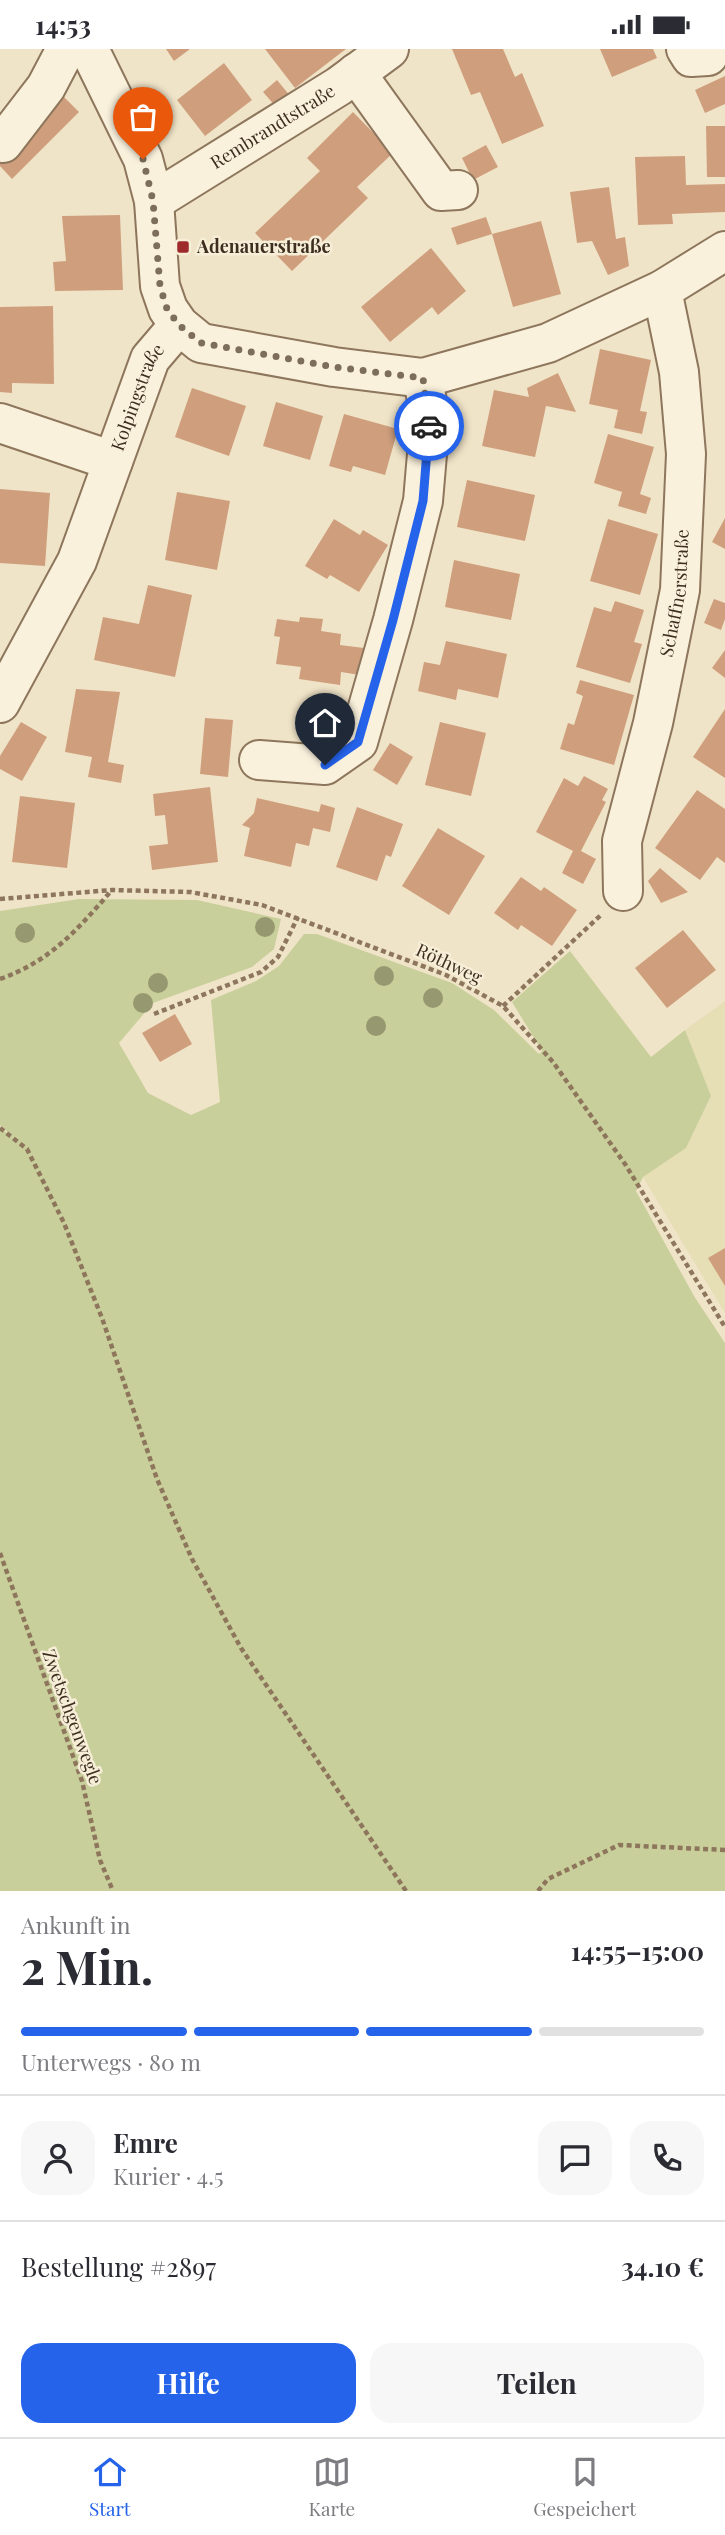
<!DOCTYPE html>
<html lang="de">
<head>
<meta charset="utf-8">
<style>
	body { margin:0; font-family:"Playfair Display",serif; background:#f7f7f7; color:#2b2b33; height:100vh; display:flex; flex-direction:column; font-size:26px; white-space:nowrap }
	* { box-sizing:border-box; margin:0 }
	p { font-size:23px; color:#7c7c81 }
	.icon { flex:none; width:38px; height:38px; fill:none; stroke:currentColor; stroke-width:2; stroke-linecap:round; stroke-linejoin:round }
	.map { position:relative; height:1842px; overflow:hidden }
	.details { display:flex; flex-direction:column; background:#fff; flex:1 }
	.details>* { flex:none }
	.pin { position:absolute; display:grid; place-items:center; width:60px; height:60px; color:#fff; margin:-72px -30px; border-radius:50% 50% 50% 0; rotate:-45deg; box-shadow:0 0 7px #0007 }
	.pin .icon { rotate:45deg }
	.courier { position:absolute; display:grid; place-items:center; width:70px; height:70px; margin:-35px; border:5px solid #2563eb; border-radius:50%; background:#fff; color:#222; box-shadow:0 2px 9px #0007 }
	.headline em { font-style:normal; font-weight:700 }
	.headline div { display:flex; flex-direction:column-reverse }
	.headline { display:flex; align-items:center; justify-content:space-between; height:119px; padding:0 21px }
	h1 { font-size:46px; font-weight:700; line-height:52px }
	.bar { display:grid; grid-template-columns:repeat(4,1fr); gap:10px 7px; align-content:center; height:84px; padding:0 21px }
	.bar i { height:9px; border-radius:5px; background:#e1e1e2 }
	.bar .active { background:#2563eb }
	.bar p { grid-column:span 4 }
	.line { display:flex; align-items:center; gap:18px; padding:0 21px; border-top:2px solid #e1e1e2 }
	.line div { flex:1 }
	.round { display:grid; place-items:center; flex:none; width:74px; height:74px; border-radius:21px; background:#f7f7f7 }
	.primary-button { display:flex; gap:14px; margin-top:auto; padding:14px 21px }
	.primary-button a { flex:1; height:80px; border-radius:21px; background:#2563eb; color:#fff; font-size:28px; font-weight:700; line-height:80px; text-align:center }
	.primary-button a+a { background:#f7f7f7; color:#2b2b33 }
	.status { display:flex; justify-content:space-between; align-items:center; height:49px; padding:0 35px; background:#fff; direction:ltr }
	.status svg { height:19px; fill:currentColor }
	.tabs { display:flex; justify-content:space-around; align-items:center; height:98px; border-top:2px solid #e1e1e2; background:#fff; font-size:19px; color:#7c7c81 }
	.tabs a { display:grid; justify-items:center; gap:4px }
	.tabs .active { color:#2563eb }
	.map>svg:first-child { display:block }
</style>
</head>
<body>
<div class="status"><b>14:53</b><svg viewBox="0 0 49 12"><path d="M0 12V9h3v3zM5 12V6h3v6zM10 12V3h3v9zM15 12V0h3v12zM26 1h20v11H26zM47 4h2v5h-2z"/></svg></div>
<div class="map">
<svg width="725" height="1842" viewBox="0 0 725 1842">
	<rect width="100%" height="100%" fill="#f0e4c8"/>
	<!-- farmland -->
	<path fill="#e6deb5" d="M725 952V1264L643 1128 686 1099 711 1048 685 981Z"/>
	<!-- green -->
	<path fill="#c9cf9b" d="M79 850 197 851 281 870 274 900 252 918 153 954 119 994 148 1044 191 1066 220 1053 211 951 256 932 279 917 304 885H317L452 934 494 961 539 1005 542 1002 512 953 570 902 651 1008 685 981 711 1047 686 1099 643 1128 636 1142 694 1247 725 1294V1842H0V1079L14 1089 0 1076V862Z"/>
	<!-- building -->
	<g fill="#cf9f7d">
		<path d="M166 0H190L174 12Z"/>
		<path d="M265 0H346L295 39Z"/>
		<path d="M452 0H503L515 28 522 24 544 77 502 95 480 43 471 46Z"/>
		<path d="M600 0H653L657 9 612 28Z"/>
		<path d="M224 14 252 51 205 87 177 51Z"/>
		<path d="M725 27V55L705 64 695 41Z"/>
		<path d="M277 31 291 48 277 59 263 43Z"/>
		<path d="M62 46 79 63 12 130 0 117V107Z"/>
		<path d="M353 63 393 104 357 138 368 149 292 222 255 184 320 122 307 109Z"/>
		<path d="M706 77H725V128H707Z"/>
		<path d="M486 96 498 118 473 131 462 109Z"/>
		<path d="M685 107 686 136 725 135V163L672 165 673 175 638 176 635 108Z"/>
		<path d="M609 138 616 190 625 188 629 217 608 226 592 192 577 194 570 143Z"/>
		<path d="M120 166 123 241 55 242 53 213 66 212 62 167Z"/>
		<path d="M486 168 492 185 541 172 561 245 513 258 492 185 457 196 451 179Z"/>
		<path d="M431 199 466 242 438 266 432 258 390 293 361 258Z"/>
		<path d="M53 257 54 335 12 334V344L0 343V258Z"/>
		<path d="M600 300 651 311 640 362 647 363 642 385 614 379 618 361 589 355Z"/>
		<path d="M558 324 576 363 546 357 535 408 482 397 494 341 529 348 527 339Z"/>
		<path d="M192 339 246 357 229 407 175 388Z"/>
		<path d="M276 353 323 367 310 411 263 397Z"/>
		<path d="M344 365 398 380 385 426 353 417 351 423 329 417Z"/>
		<path d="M608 385 654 398 640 445 651 449 646 465 618 457 622 443 594 434Z"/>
		<path d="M467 431 535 446 525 492 457 478Z"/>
		<path d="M0 440 50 444 45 517 0 514Z"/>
		<path d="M177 443 230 452 217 521 165 511Z"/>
		<path d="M725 469V500L712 493Z"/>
		<path d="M334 470 360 486 363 481 388 496 359 543 330 526 327 530 305 517Z"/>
		<path d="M608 470 658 485 640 546 590 532Z"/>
		<path d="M454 511 520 525 511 571 445 558Z"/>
		<path d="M148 536 192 546 175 628 94 611 103 568 139 575Z"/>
		<path d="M714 550 725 554V570L721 581 704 574Z"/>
		<path d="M615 552 644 561 634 593 642 595 630 634 576 618 594 558 611 563Z"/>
		<path d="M300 568 323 570 321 582 341 585 340 596 364 599 360 626 341 623 340 636 299 630 301 618 276 615 280 588 274 587 277 570 299 573Z"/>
		<path d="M446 592 507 605 498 649 458 640 456 651 418 642 424 613 440 616Z"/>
		<path d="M725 601V629L712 619Z"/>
		<path d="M580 631 634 646 614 716 560 700 568 674 574 676 583 647 576 644Z"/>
		<path d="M76 640 120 643 108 713 124 716 121 734 88 728 92 708 65 703Z"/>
		<path d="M725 660V729L693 708Z"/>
		<path d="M205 669 233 671 228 728 200 725Z"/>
		<path d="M21 673 47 688 22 732 0 720V707Z"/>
		<path d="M440 673 486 684 471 747 425 736Z"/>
		<path d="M390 694 413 708 397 736 373 721Z"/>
		<path d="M584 727 608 740 602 751 606 753 581 802 596 810 583 835 562 824 573 802 536 783 564 729 578 737Z"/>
		<path d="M210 738 218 813 152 821 149 797 168 795 165 766 155 767 153 745Z"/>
		<path d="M697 741 725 760V814L717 808 700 831 655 799Z"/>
		<path d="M20 747 75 754 67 819 12 813Z"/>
		<path d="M257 749 319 763 321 755 335 759 330 783 313 779 309 797 296 794 291 818 244 807 250 779 242 776 254 764Z"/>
		<path d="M357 758 403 775 391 808 386 806 377 832 336 818Z"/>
		<path d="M438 779 485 807 449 866 402 837Z"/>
		<path d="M660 819 688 843 661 854 648 832Z"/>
		<path d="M521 828 541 842 544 838 577 861 552 897 521 876 518 881 494 864Z"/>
		<path d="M683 881 716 921 667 959 635 919Z"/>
		<path d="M175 965 192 995 160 1013 142 984Z"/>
		<path d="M725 1199V1237L708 1209Z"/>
	</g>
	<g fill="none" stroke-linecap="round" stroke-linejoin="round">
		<!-- minor casing -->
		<g stroke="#8d765c" stroke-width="42">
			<g id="minor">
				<path d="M89 0 143 110 154 152 160 237 168 260 179 276 201 294 334 318 423 329 548 294 662 241 725 202"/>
				<path d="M686 0 691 8 708 7"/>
				<path d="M356 24 441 142 458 141"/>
				<path d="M3 94 46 38 66 0"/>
				<path id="s1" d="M154 152 339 37 389 0"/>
				<path d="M0 374 113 412"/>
				<path id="s2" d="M0 654 77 512 150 310 179 276"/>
				<path d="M259 711 325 716 358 693 393 571 423 452 430 370 423 329"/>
				<path id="s3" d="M623 842 622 792 653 674 680 541 686 405 679 323 662 241"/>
			</g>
		</g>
		<!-- path -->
		<g stroke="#8d765c" stroke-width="4.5" stroke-dasharray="5 3.5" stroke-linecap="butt">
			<path d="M0 850 112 841 190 843 262 856 446 926 503 957 553 1013 625 1115 725 1278"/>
			<path d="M0 930C51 912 78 880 112 841"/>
			<path d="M503 957 602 865"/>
			<path d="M154 965 261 923 278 908 298 868"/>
			<path d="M0 1079 27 1100 64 1174 102 1269 157 1430 192 1510 241 1599 406 1842"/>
			<path d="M0 1504 82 1732 100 1811 113 1842"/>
			<path d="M538 1842 548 1830 619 1796 725 1801"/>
		</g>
		<!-- minor -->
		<use href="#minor" stroke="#faf1dc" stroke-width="38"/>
	</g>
	<!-- trees -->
	<g fill="#96986f">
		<circle cx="265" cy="878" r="10"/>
		<circle cx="25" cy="884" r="10"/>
		<circle cx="384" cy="927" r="10"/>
		<circle cx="158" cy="934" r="10"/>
		<circle cx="433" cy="949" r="10"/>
		<circle cx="143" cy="954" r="10"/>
		<circle cx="376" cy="977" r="10"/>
	</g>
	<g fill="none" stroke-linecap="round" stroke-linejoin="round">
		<!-- done -->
		<path stroke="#7c6e5b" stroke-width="7" stroke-dasharray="0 12.6" d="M143 110 153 152 160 237 167 260 179 276 201 294 334 318 423 329 429 377"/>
		<!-- route -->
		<path stroke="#2563eb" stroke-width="9" d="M325 716 358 693 393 571 423 452 429 377"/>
	</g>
	<!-- markers -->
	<rect fill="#9e2a2b" stroke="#f7eed8" stroke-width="2.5" x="176" y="191" width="14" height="14" rx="3.5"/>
	<g text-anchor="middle" stroke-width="5" stroke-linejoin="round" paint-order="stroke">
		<!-- street labels -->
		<g font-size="18" fill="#3d2e20" stroke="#f7eed8">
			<text dy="6" stroke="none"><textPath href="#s1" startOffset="140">Rembrandtstraße</textPath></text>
			<text dy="6" stroke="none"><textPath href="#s2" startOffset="336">Kolpingstraße</textPath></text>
			<text dy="6" stroke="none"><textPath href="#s3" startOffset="304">Schaffnerstraße</textPath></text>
			<text transform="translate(449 915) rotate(25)" y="6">Röthweg</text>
			<text transform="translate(72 1668) rotate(70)" y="6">Zwetschgenwegle</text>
		</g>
		<!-- poi labels -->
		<g font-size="18" font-weight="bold" fill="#3d2e20" stroke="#f7eed8" text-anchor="start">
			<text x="197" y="204">Adenauerstraße</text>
		</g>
	</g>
</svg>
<div class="pin" style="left:143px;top:110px;background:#ea580c"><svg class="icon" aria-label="bag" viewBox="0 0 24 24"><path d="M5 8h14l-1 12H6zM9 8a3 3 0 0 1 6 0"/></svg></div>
<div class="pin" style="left:325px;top:716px;background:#1f2937"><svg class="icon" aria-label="home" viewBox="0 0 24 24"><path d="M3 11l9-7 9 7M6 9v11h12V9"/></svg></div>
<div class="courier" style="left:429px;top:377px"><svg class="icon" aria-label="car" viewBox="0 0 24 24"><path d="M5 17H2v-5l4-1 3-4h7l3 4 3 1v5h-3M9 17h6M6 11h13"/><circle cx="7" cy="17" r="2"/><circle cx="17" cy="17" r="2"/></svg></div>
</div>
<section class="details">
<div class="headline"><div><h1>2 Min.</h1><p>Ankunft in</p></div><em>14:55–15:00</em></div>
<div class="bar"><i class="active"></i><i class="active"></i><i class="active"></i><i></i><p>Unterwegs · 80 m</p></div>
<div class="line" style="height:126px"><a class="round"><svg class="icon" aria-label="person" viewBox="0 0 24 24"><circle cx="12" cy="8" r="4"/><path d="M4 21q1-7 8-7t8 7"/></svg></a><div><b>Emre</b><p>Kurier · 4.5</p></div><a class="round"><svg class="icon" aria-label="chat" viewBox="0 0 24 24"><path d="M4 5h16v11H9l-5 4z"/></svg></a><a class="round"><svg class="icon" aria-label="phone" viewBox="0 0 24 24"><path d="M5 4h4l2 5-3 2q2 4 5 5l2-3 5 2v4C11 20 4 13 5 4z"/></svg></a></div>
<div class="line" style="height:91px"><div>Bestellung #2897</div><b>34.10 €</b></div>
<div class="primary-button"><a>Hilfe</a><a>Teilen</a></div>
</section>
<nav class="tabs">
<a class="active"><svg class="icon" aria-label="home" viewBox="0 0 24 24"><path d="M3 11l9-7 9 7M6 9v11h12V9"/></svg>Start</a>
<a><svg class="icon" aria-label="map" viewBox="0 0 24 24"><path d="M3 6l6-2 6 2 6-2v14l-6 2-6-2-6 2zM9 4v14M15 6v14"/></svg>Karte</a>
<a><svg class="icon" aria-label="saved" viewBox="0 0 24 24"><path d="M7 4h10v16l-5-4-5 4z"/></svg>Gespeichert</a>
</nav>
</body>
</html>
